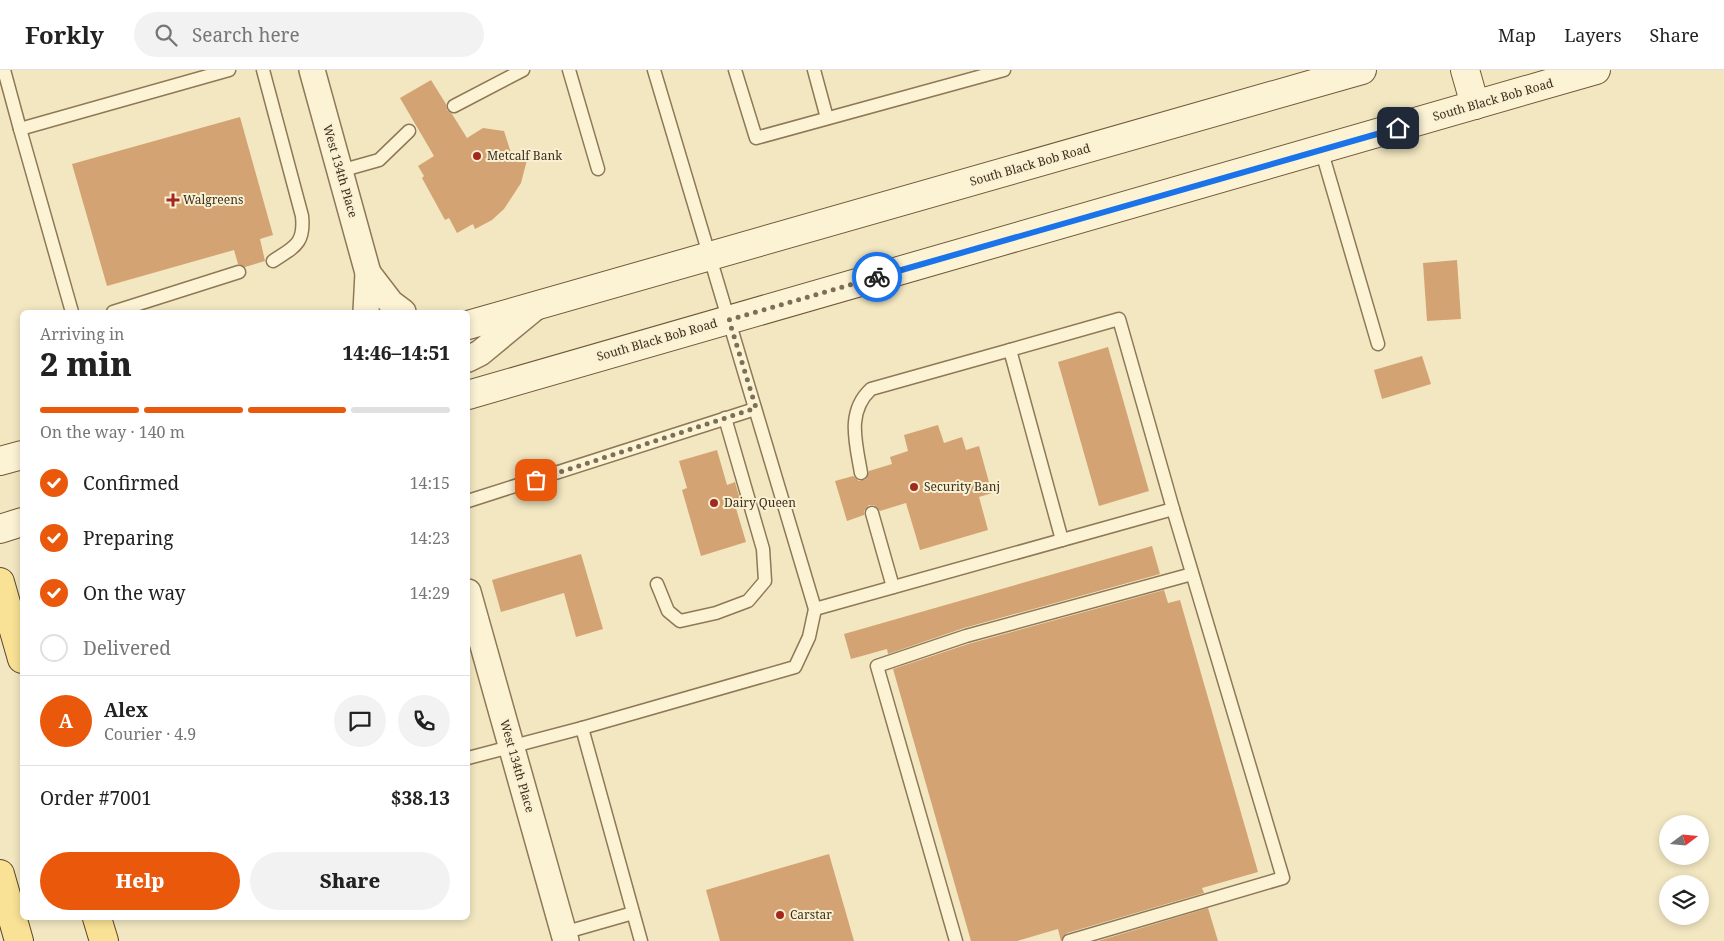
<!DOCTYPE html>
<html lang="en">
<head>
<meta charset="utf-8">
<style>
	body { margin:0; font-family:"Noto Serif",serif; background:#f2f2f2; color:#222; height:100vh; display:flex; flex-direction:column; font-size:19px; white-space:nowrap }
	* { box-sizing:border-box; margin:0 }
	p { font-size:16px; color:#767676 }
	.icon { flex:none; width:28px; height:28px; fill:none; stroke:currentColor; stroke-width:2; stroke-linecap:round; stroke-linejoin:round }
	.map { position:relative; flex:1; overflow:hidden }
	.side { position:absolute; left:20px; top:240px; width:450px; height:610px; display:flex; flex-direction:column; background:#fff; border-radius:8px; box-shadow:0 2px 8px #0003 }
	.side>* { flex:none }
	.needle { width:32px; rotate:74deg }
	.fabs { position:absolute; left:1659px; top:745px; display:grid; gap:10px }
	.fabs a { display:grid; place-items:center; width:50px; height:50px; border-radius:50%; background:#fff; box-shadow:0 2px 8px #0003; font-size:25px }
	.pin { position:absolute; display:grid; place-items:center; width:42px; height:42px; color:#fff; margin:-21px; border-radius:10px; box-shadow:0 2px 8px #0006 }
	.courier { position:absolute; display:grid; place-items:center; width:50px; height:50px; margin:-25px; border:4px solid #1a73e8; border-radius:50%; background:#fff; color:#222; box-shadow:0 1px 6px #0007 }
	.overview em { font-style:normal; font-weight:800 }
	.overview div { display:flex; flex-direction:column-reverse }
	.overview { display:flex; align-items:center; justify-content:space-between; height:85px; padding:0 20px }
	h1 { font-size:32px; font-weight:800; line-height:38px }
	.bar { display:grid; grid-template-columns:repeat(4,1fr); gap:8px 5px; align-content:center; height:60px; padding:0 20px }
	.bar i { height:6px; border-radius:4px; background:#e0e0e0 }
	.bar .current { background:#ea580c }
	.bar p { grid-column:span 4 }
	.line { display:flex; align-items:center; gap:12px; padding:0 20px; border-top:1px solid #e0e0e0 }
	.line div { flex:1 }
	.round { display:grid; place-items:center; flex:none; width:52px; height:52px; border-radius:26px; background:#f2f2f2 }
	ol { padding:0 20px; list-style:none }
	li { display:flex; align-items:center; gap:15px; height:55px }
	li p { margin-inline-start:auto }
	li .icon { padding:5px; border-radius:50%; background:#ea580c; color:#fff; stroke-width:4 }
	li:last-child { color:#767676 }
	li i { width:28px; height:28px; border:2px solid #e0e0e0; border-radius:50% }
	.action { display:flex; gap:10px; margin-top:auto; padding:10px 20px }
	.action a { flex:1; height:58px; border-radius:30px; background:#ea580c; color:#fff; font-size:20px; font-weight:800; line-height:58px; text-align:center }
	.action a+a { background:#f2f2f2; color:#222 }
	header { display:flex; align-items:center; gap:30px; box-sizing:border-box; height:70px; padding:0 25px; background:#fff; border-bottom:1px solid #e0e0e0 }
	header strong { font-size:24px }
	nav { display:flex; gap:28px; margin-inline-start:auto; font-size:18px }
	.search { width:350px; height:45px; background:#f2f2f2; display:flex; align-items:center; gap:12px; box-sizing:border-box; padding:0 18px; border-radius:28px; color:#767676; font-size:19px }
	.map>svg:first-child { display:block }
</style>
</head>
<body>
<header>
<strong>Forkly</strong>
<div class="search"><svg class="icon" aria-label="search" viewBox="0 0 24 24"><circle cx="10" cy="10" r="6"/><path d="M15 15l6 6"/></svg>Search here</div>
<nav><a>Map</a><a>Layers</a><a>Share</a></nav>
</header>
<div class="map">
<svg width="1724" height="871" viewBox="0 0 1724 871">
	<rect width="100%" height="100%" fill="#f2e7c1"/>
	<!-- building -->
	<g fill="#d4a373">
		<path d="M431 10 446 34 447 40 452 44 467 68 483 58 504 61 512 86H528L521 113 504 139 492 150 475 159 473 154 457 163 449 148 445 150 422 108 424 106 418 96 434 86 400 28Z"/>
		<path d="M240 47 273 165 260 169 265 191 245 197 238 194 234 180 107 216 72 94Z"/>
		<path d="M1457 190 1461 249 1427 251 1423 193Z"/>
		<path d="M1108 277 1149 421 1099 436 1058 292Z"/>
		<path d="M1422 286 1431 314 1382 329 1374 300Z"/>
		<path d="M938 355 944 373 962 367 966 380 979 376 992 423 979 427 988 460 920 480 906 433 880 441 874 435H869L864 441V445L847 451 835 411 853 406 859 411 866 409 869 401 892 394 890 387 908 381 904 365Z"/>
		<path d="M717 380 727 415 735 412 741 433 735 435 746 472 701 486 682 420 687 418 679 391Z"/>
		<path d="M1152 476 1160 504 964 558 888 584 887 579 851 589 844 564Z"/>
		<path d="M581 484 603 559 576 567 564 523 501 542 492 510Z"/>
		<path d="M1164 520 1168 533 1180 530 1258 802 1202 818 1204 823 1067 863 1061 871 1058 859 1017 871H971L893 599 968 574Z"/>
		<path d="M829 784 854 871H720L706 820Z"/>
		<path d="M1208 838 1218 871H1098Z"/>
	</g>
	<g fill="none" stroke-linecap="round" stroke-linejoin="round">
		<!-- lane casing -->
		<g stroke="#8e7857" stroke-width="15">
			<g id="lane">
				<path d="M4 0 20 59"/>
				<path d="M263 0 302 146C305 174 294 177 273 191"/>
				<path d="M569 0 598 99"/>
				<path d="M735 0 756 68 1004 0"/>
				<path d="M814 0 827 48"/>
				<path d="M454 36 523 0"/>
				<path d="M1321 79 1378 274"/>
				<path d="M340 101 379 90 409 61"/>
				<path d="M72 242 20 59 229 0"/>
				<path d="M113 242 239 202"/>
				<path d="M1010 280 1119 249 1173 439 1283 808 1069 871"/>
				<path d="M861 403C856 373 846 342 871 319L1010 280 1062 470"/>
				<path d="M468 431 755 339"/>
				<path d="M872 443 893 517"/>
				<path d="M657 514 668 541 680 551 716 543 748 531 765 511 763 479 725 348"/>
				<path d="M815 539 1173 439"/>
				<path d="M582 658 641 871"/>
				<path d="M468 688 582 658 795 597 809 567 815 539 654 0"/>
				<path d="M563 863 633 843"/>
				<path d="M956 871 877 596 966 566 1192 504"/>
			</g>
		</g>
		<!-- street casing -->
		<g stroke="#8e7857" stroke-width="28">
			<g id="street">
				<path d="M312 0 368 203 366 242"/>
				<path d="M368 203 391 233 403 242"/>
				<path d="M468 289 480 283 537 236"/>
				<path d="M468 522 566 871"/>
			</g>
		</g>
		<!-- secondary casing -->
		<g stroke="#70593a" stroke-width="30">
			<g id="secondary">
				<path d="M1465 0 1475 35"/>
				<path d="M468 255 1362 0"/>
				<path d="M468 325 1596 0"/>
				<path d="M0 391 22 385"/>
				<path d="M0 459 22 452"/>
			</g>
		</g>
		<!-- primary casing -->
		<g stroke="#5b452b" stroke-width="30">
			<g id="primary">
				<path d="M0 512 22 589"/>
				<path d="M0 804 19 871"/>
				<path d="M97 848 104 871"/>
			</g>
		</g>
		<!-- lane -->
		<use href="#lane" stroke="#fcf3d5" stroke-width="12"/>
		<!-- street -->
		<use href="#street" stroke="#fcf3d5" stroke-width="25"/>
		<!-- secondary -->
		<use href="#secondary" stroke="#fcf3d5" stroke-width="28"/>
		<!-- primary -->
		<use href="#primary" stroke="#f9e295" stroke-width="28"/>
	</g>
	<g fill="none" stroke-linecap="round" stroke-linejoin="round">
		<!-- done -->
		<path stroke="#7c6f56" stroke-width="5" stroke-dasharray="0 9" d="M536 410 756 338 729 250 877 207"/>
		<!-- route -->
		<path stroke="#1a73e8" stroke-width="6" d="M877 207 1398 58"/>
	</g>
	<!-- markers -->
	<g fill="#a32920" stroke="#f9f0d2" stroke-width="2">
		<circle cx="477" cy="86" r="5"/>
		<path d="M170.5 122.5h5v5h5v5h-5v5h-5v-5h-5v-5h5z"/>
		<circle cx="914" cy="417" r="5"/>
		<circle cx="714" cy="433" r="5"/>
		<circle cx="780" cy="845" r="5"/>
	</g>
	<g text-anchor="middle" stroke-width="4" stroke-linejoin="round" paint-order="stroke">
		<!-- street labels -->
		<g font-size="12" fill="#3c2e1c" stroke="#f9f0d2">
			<text transform="translate(1493 30) rotate(-16)" y="4">South Black Bob Road</text>
			<text transform="translate(1030 95) rotate(-16)" y="4">South Black Bob Road</text>
			<text transform="translate(340 101) rotate(74)" y="4">West 134th Place</text>
			<text transform="translate(657 270) rotate(-16)" y="4">South Black Bob Road</text>
			<text transform="translate(517 696) rotate(74)" y="4">West 134th Place</text>
		</g>
		<!-- poi labels -->
		<g font-size="12" fill="#3c2e1c" stroke="#f9f0d2" text-anchor="start">
			<text x="487" y="90">Metcalf Bank</text>
			<text x="183" y="134">Walgreens</text>
			<text x="924" y="421">Security Banj</text>
			<text x="724" y="437">Dairy Queen</text>
			<text x="790" y="849">Carstar</text>
		</g>
	</g>
</svg>
<div class="fabs">
<a><svg class="needle" viewBox="-14 -14 28 28"><path d="M0-13l5 13h-10z" fill="#e53935"/><path d="M0 13l5-13h-10z" fill="#767676"/></svg></a>
<a><svg class="icon" aria-label="layers" viewBox="0 0 24 24"><path d="M12 4l9 5-9 5-9-5zM3 14l9 5 9-5"/></svg></a>
</div>
<div class="pin" style="left:536px;top:410px;background:#ea580c"><svg class="icon" aria-label="bag" viewBox="0 0 24 24"><path d="M5 8h14l-1 12H6zM9 8a3 3 0 0 1 6 0"/></svg></div>
<div class="pin" style="left:1398px;top:58px;background:#1f2937"><svg class="icon" aria-label="home" viewBox="0 0 24 24"><path d="M3 11l9-7 9 7M6 9v11h12V9"/></svg></div>
<div class="courier" style="left:877px;top:207px"><svg class="icon" aria-label="bike" viewBox="0 0 24 24"><circle cx="6" cy="16" r="4"/><circle cx="18" cy="16" r="4"/><path d="M6 16l4-8h5l3 8M10 8l3 8H6M13 5h3"/></svg></div>
<section class="side">
<div class="overview"><div><h1>2 min</h1><p>Arriving in</p></div><em>14:46–14:51</em></div>
<div class="bar"><i class="current"></i><i class="current"></i><i class="current"></i><i></i><p>On the way · 140 m</p></div>
<ol>
<li><svg class="icon" aria-label="check" viewBox="0 0 24 24"><path d="M5 12l5 5 9-10"/></svg>Confirmed<p>14:15</p></li>
<li><svg class="icon" aria-label="check" viewBox="0 0 24 24"><path d="M5 12l5 5 9-10"/></svg>Preparing<p>14:23</p></li>
<li><svg class="icon" aria-label="check" viewBox="0 0 24 24"><path d="M5 12l5 5 9-10"/></svg>On the way<p>14:29</p></li>
<li><i></i>Delivered</li>
</ol>
<div class="line" style="height:90px"><b class="round" style="background:#ea580c;color:#fff">A</b><div><b>Alex</b><p>Courier · 4.9</p></div><a class="round"><svg class="icon" aria-label="chat" viewBox="0 0 24 24"><path d="M4 5h16v11H9l-5 4z"/></svg></a><a class="round"><svg class="icon" aria-label="phone" viewBox="0 0 24 24"><path d="M5 4h4l2 5-3 2q2 4 5 5l2-3 5 2v4C11 20 4 13 5 4z"/></svg></a></div>
<div class="line" style="height:65px"><div>Order #7001</div><b>$38.13</b></div>
<div class="action"><a>Help</a><a>Share</a></div>
</section>
</div>
</body>
</html>
